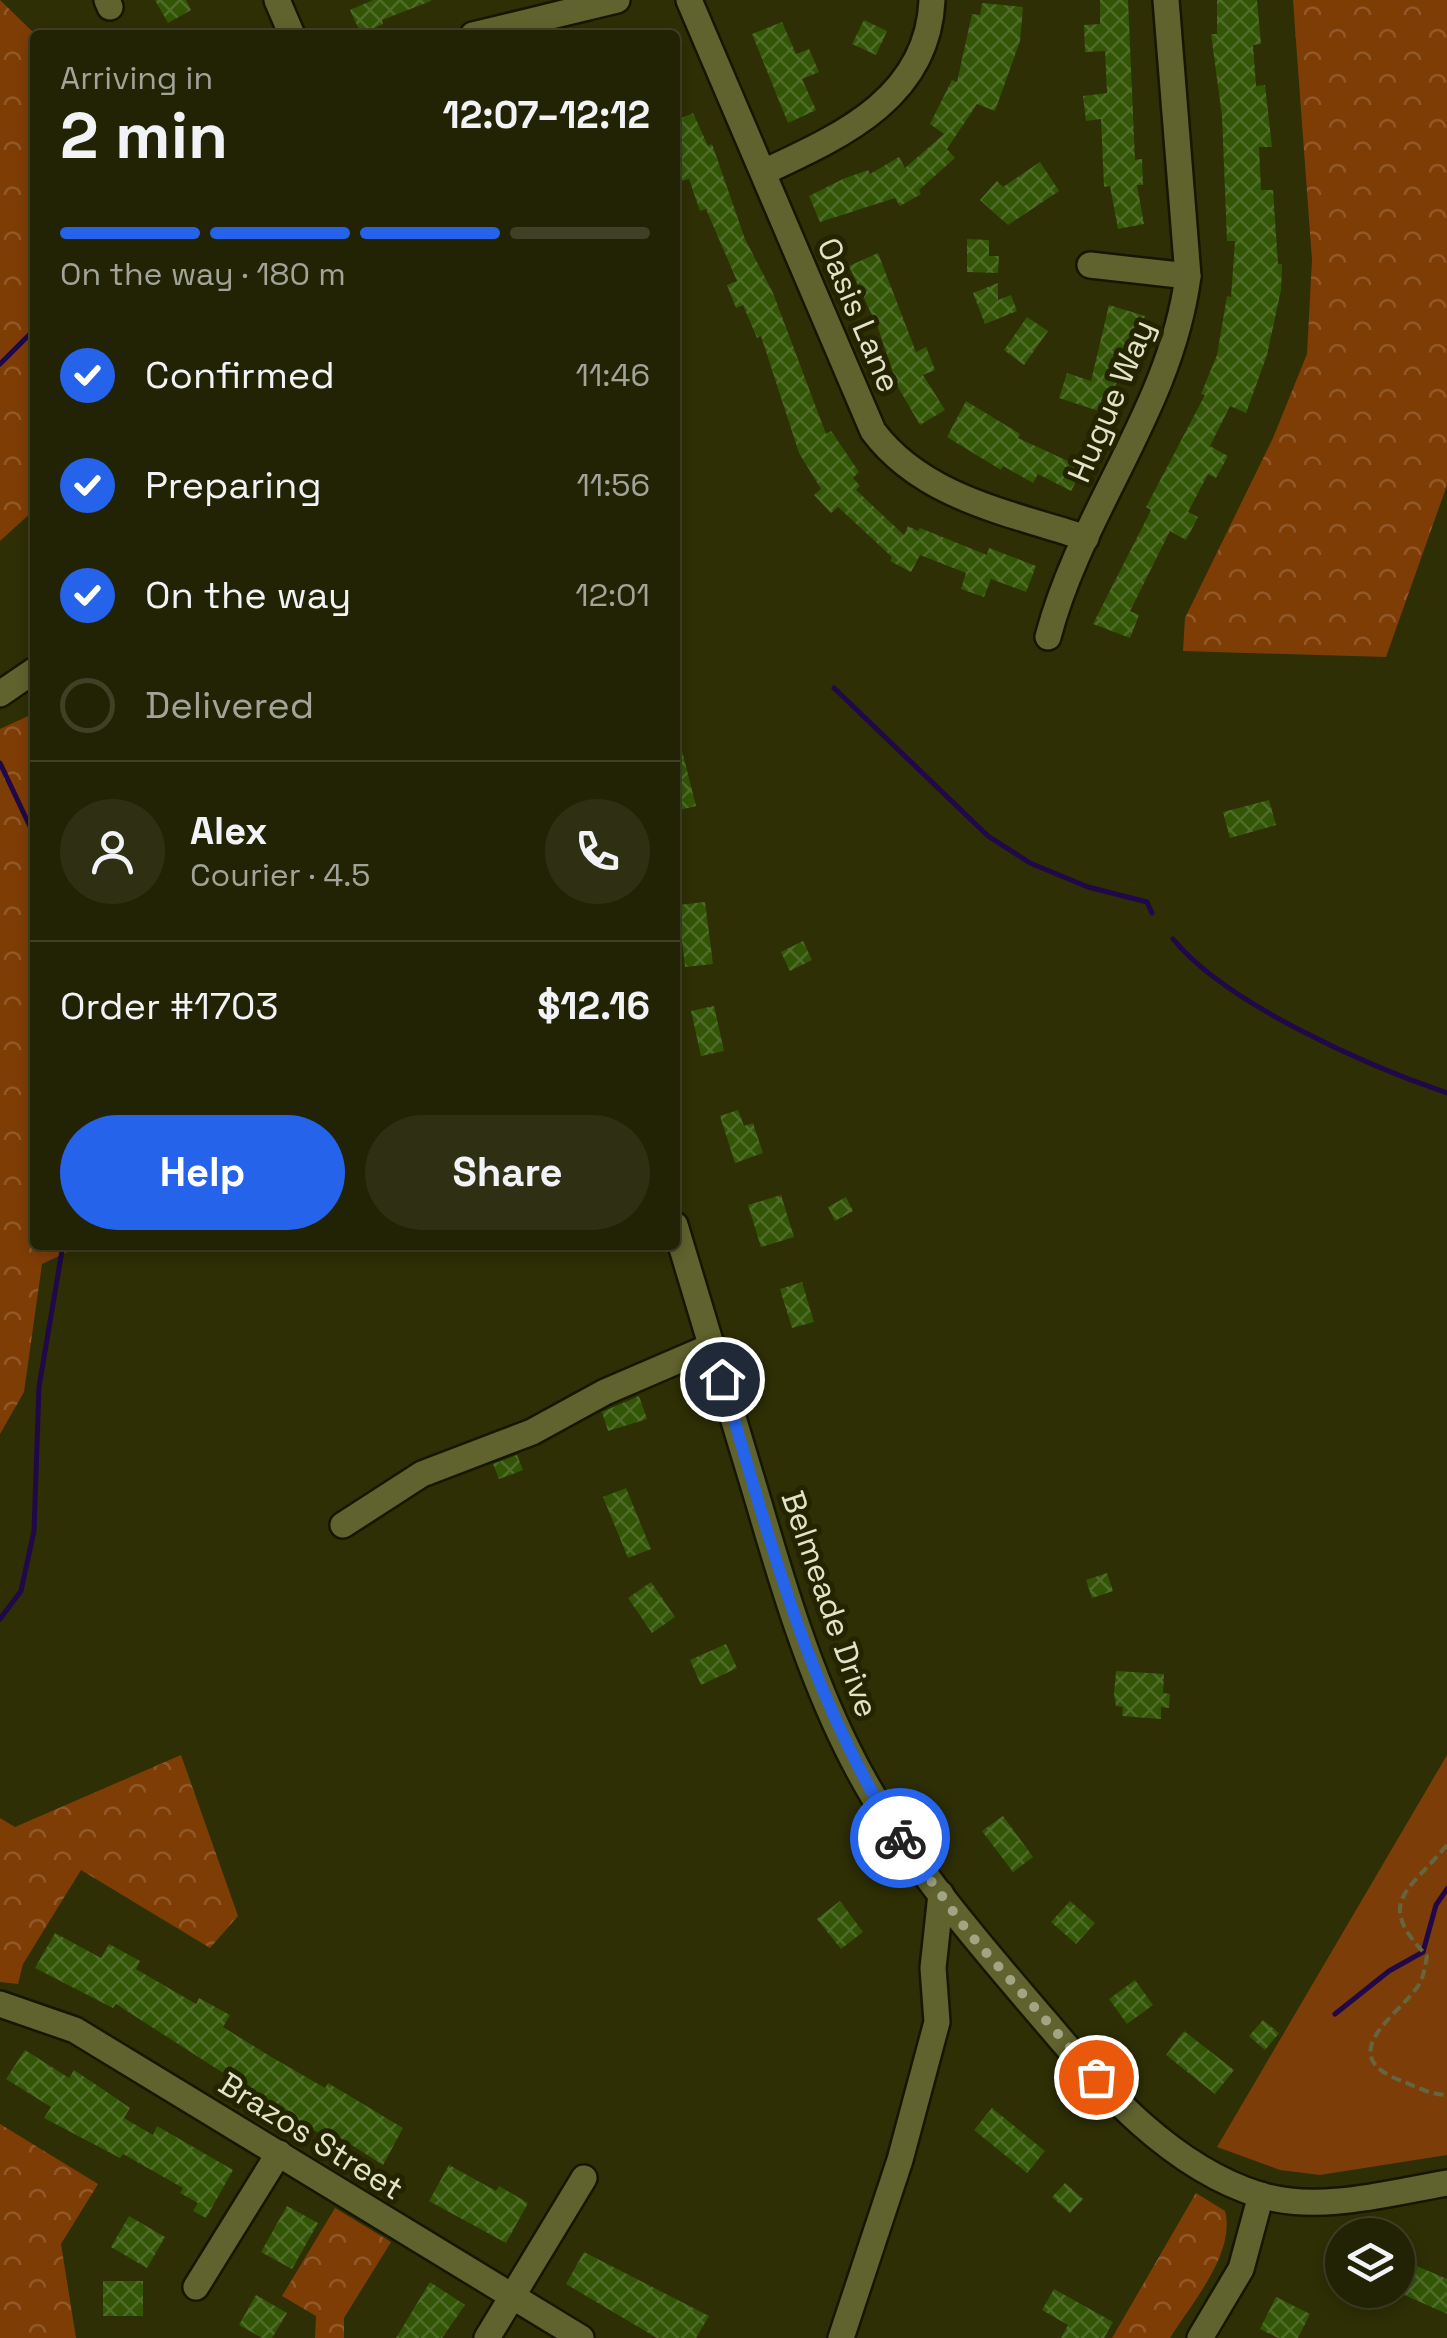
<!DOCTYPE html>
<html lang="en">
<head>
<meta charset="utf-8">
<style>
	body { margin:0; font-family:"Space Grotesk",sans-serif; background:#2e2f13; color:#f1f3f6; height:100vh; display:flex; flex-direction:column; font-size:38px; white-space:nowrap }
	* { box-sizing:border-box; margin:0 }
	p { font-size:32px; color:#a2a49a }
	.icon { flex:none; width:55px; height:55px; fill:none; stroke:currentColor; stroke-width:2; stroke-linecap:round; stroke-linejoin:round }
	.map { position:relative; flex:1; overflow:hidden }
	.details { position:absolute; left:30px; top:30px; width:650px; height:1220px; display:flex; flex-direction:column; background:#222304; border-radius:10px; box-shadow:0 5px 15px #0003,0 0 0 2px #3f4026 }
	.details>* { flex:none }
	.tools { position:absolute; left:1325px; top:2218px; display:grid; gap:20px }
	.tools a { display:grid; place-items:center; width:90px; height:90px; border-radius:50%; background:#222304; box-shadow:0 5px 15px #0003,0 0 0 2px #3f4026; font-size:50px }
	.pin { position:absolute; display:grid; place-items:center; width:85px; height:85px; color:#fff; margin:-42px; border:5px solid #fff; border-radius:50%; box-shadow:0 2px 10px #0007 }
	.courier { position:absolute; display:grid; place-items:center; width:100px; height:100px; margin:-50px; border:8px solid #2563eb; border-radius:50%; background:#fff; color:#222; box-shadow:0 2px 12px #0007 }
	.overview em { font-style:normal; font-weight:600 }
	.overview div { display:flex; flex-direction:column-reverse }
	.overview { display:flex; align-items:center; justify-content:space-between; height:170px; padding:0 30px }
	h1 { font-size:65px; font-weight:600; line-height:75px }
	.bar { display:grid; grid-template-columns:repeat(4,1fr); gap:15px 10px; align-content:center; height:120px; padding:0 30px }
	.bar i { height:12px; border-radius:8px; background:#3f4026 }
	.bar .on { background:#2563eb }
	.bar p { grid-column:span 4 }
	.line { display:flex; align-items:center; gap:25px; padding:0 30px; border-top:2px solid #3f4026 }
	.line div { flex:1 }
	.round { display:grid; place-items:center; flex:none; width:105px; height:105px; border-radius:52px; background:#2e2f13 }
	ol { padding:0 30px; list-style:none }
	li { display:flex; align-items:center; gap:30px; height:110px }
	li p { margin-inline-start:auto }
	li .icon { padding:10px; border-radius:50%; background:#2563eb; color:#fff; stroke-width:4 }
	li:last-child { color:#a2a49a }
	li i { width:55px; height:55px; border:5px solid #3f4026; border-radius:50% }
	.action { display:flex; gap:20px; margin-top:auto; padding:20px 30px }
	.action a { flex:1; height:115px; border-radius:60px; background:#2563eb; color:#fff; font-size:40px; font-weight:600; line-height:115px; text-align:center }
	.action a+a { background:#2e2f13; color:#f1f3f6 }
	.map>svg:first-child { display:block }
</style>
</head>
<body>
<div class="map">
<svg width="1447" height="2338" viewBox="0 0 1447 2338">
	<defs>
		<pattern id="forest-crowns" width="20" height="18" patternUnits="userSpaceOnUse" patternTransform="scale(2.5)"><rect width="20" height="18" fill="#7f3d06"/><path d="M2 6a3 3 0 1 1 6 0M12 15a3 3 0 1 1 6 0" fill="none" stroke="#915929"/></pattern>
		<pattern id="building-cross-hatch" width="8" height="8" patternUnits="userSpaceOnUse" patternTransform="scale(2.5)"><rect width="8" height="8" fill="#325506"/><path d="M0 0l8 8M0 8l8-8" fill="none" stroke="#4f6d29"/></pattern>
	</defs>
	<rect width="100%" height="100%" fill="#2e2f05"/>
	<!-- forest -->
	<g fill="url(#forest-crowns)">
		<path d="M0 0 36 35 35 509 0 541Z"/>
		<path d="M1293 0H1447V485L1386 657 1183 651 1185 618 1273 438 1307 354 1312 260Z"/>
		<path d="M35 713V1245H82L42 1264 24 1392 0 1434V729Z"/>
		<path d="M181 1755 238 1916 210 1948 81 1870 23 1964 18 1984 0 1982V1818L15 1827Z"/>
		<path d="M0 2124 98 2184 61 2244 76 2338H0Z"/>
		<path d="M1196 2193 1225 2211C1236 2253 1191 2304 1170 2338H1112Z"/>
		<path d="M335 2208 391 2242 344 2318V2338H315L316 2316 282 2296Z"/>
	</g>
	<!-- pitch -->
	<path fill="#7d3d09" d="M1447 1755V2155L1320 2175 1280 2170 1217 2147Z"/>
	<g fill="none" stroke-linecap="round" stroke-linejoin="round">
		<!-- stream -->
		<g stroke="#200849" stroke-width="5">
			<path d="M0 364 35 329"/>
			<path d="M834 688 988 836 1030 863 1088 887 1147 902 1152 913"/>
			<path d="M0 763 35 837"/>
			<path d="M1173 939C1226 1004 1368 1066 1447 1093"/>
			<path d="M0 1619 21 1591 34 1531 39 1387 63 1245"/>
			<path d="M1335 2014 1389 1971 1423 1952 1436 1905 1447 1889"/>
		</g>
	</g>
	<!-- building -->
	<g fill="url(#building-cross-hatch)">
		<path d="M155 0H186L191 10 168 23Z"/>
		<path d="M373 0H431V1L382 20 383 24 361 34 350 10Z"/>
		<path d="M1100 0H1128L1135 160 1142 159 1143 185H1137L1144 224 1118 229 1110 186 1104 187 1101 119 1086 121 1083 96 1107 93 1105 51 1085 52 1084 25 1100 24Z"/>
		<path d="M1217 0H1257L1261 44 1253 45 1256 86 1265 85 1272 147H1259L1261 190H1273L1278 264H1282L1281 290 1267 355 1246 413 1230 406 1210 446 1228 456 1216 478 1208 474 1188 512 1198 517 1186 540 1170 531 1130 611 1139 615 1130 638 1093 624 1151 510 1146 507 1205 395 1201 394 1217 355 1227 296 1231 297 1235 241H1227L1222 116 1211 34H1217Z"/>
		<path d="M982 3 1023 7 1020 41 995 111 977 104 947 149 955 158 919 190 921 194 900 206 895 198 820 222 809 196 843 179 868 170 870 174 899 157 905 168 944 134 930 124 952 80 957 82 972 14 980 15Z"/>
		<path d="M864 20 887 31 876 55 852 44Z"/>
		<path d="M782 22 796 54 809 49 819 72 802 79 816 110 788 123 752 34Z"/>
		<path d="M693 113 708 146 712 144 745 239 773 293 826 434 831 431 859 472 853 478 860 486 856 490 904 535 908 526 918 531 920 528 987 555 989 548 1036 566 1026 592 991 579 984 597 961 589 966 573 920 555 911 572 890 561 892 557 838 507 831 513 814 495 821 489 799 453 761 336 757 338 743 305 736 308 727 285 737 281 706 209 700 211 689 179 682 181 675 163V157L683 155 675 137V121Z"/>
		<path d="M1040 162 1059 191 1008 225 980 200 997 181 1003 187Z"/>
		<path d="M967 239 989 240V256H999L998 273 967 272Z"/>
		<path d="M878 253 916 352 926 347 935 370 923 375 945 410 920 425 898 387 878 328 849 266Z"/>
		<path d="M998 283V300L1011 295 1017 311 985 324 973 293Z"/>
		<path d="M1109 305 1145 316 1140 333 1132 330 1111 401 1102 398 1099 411 1059 398 1067 373 1091 381Z"/>
		<path d="M1027 317 1048 331 1024 365 1004 350Z"/>
		<path d="M966 401 1020 434 1018 438 1083 468 1071 491 1038 474 1033 483 1003 466 1001 470 947 437Z"/>
		<path d="M675 743H680L696 806 675 811Z"/>
		<path d="M1269 800 1276 825 1230 838 1223 812Z"/>
		<path d="M705 902 713 964 685 967 678 905Z"/>
		<path d="M803 941 812 960 790 971 781 952Z"/>
		<path d="M714 1006 724 1051 701 1056 691 1011Z"/>
		<path d="M738 1110 744 1126 753 1123 763 1153 735 1163 720 1116Z"/>
		<path d="M781 1195 794 1237 761 1247 748 1205Z"/>
		<path d="M846 1197 853 1211 835 1221 828 1207Z"/>
		<path d="M802 1282 814 1322 792 1328 780 1289Z"/>
		<path d="M639 1396 647 1419 608 1431 602 1412Z"/>
		<path d="M517 1455 523 1470 499 1479 493 1464Z"/>
		<path d="M626 1488 651 1549 628 1558 603 1497Z"/>
		<path d="M1107 1573 1113 1591 1092 1598 1086 1580Z"/>
		<path d="M651 1582 675 1617 652 1633 628 1598Z"/>
		<path d="M726 1644 737 1668 701 1685 690 1660Z"/>
		<path d="M1116 1671 1164 1674 1163 1693 1170 1694 1169 1708 1161 1707V1719L1122 1716 1123 1707 1116 1706 1114 1694Z"/>
		<path d="M1003 1816 1033 1857 1013 1872 982 1831Z"/>
		<path d="M840 1901 863 1932 841 1949 817 1919Z"/>
		<path d="M1070 1901 1095 1923 1076 1944 1051 1922Z"/>
		<path d="M55 1933 101 1958 109 1944 140 1961 136 1969 196 2004 199 1998 230 2015 223 2027 268 2055 325 2088 328 2083 403 2128 383 2165 325 2128 321 2134 304 2125 116 2004 113 2008 35 1968Z"/>
		<path d="M1135 1980 1153 2005 1127 2024 1109 1999Z"/>
		<path d="M1263 2020 1279 2033 1265 2050 1249 2036Z"/>
		<path d="M1184 2031 1234 2070 1215 2094 1166 2055Z"/>
		<path d="M25 2050 69 2078 74 2070 101 2088 130 2108 124 2118 153 2135 157 2126 233 2170 206 2218 193 2211 198 2203 180 2193 183 2188 123 2154 120 2158 44 2118 51 2107 6 2079Z"/>
		<path d="M992 2108 1045 2151 1027 2173 974 2130Z"/>
		<path d="M449 2165 496 2191 499 2186 528 2203 506 2243 429 2201Z"/>
		<path d="M1065 2183 1083 2199 1070 2213 1052 2197Z"/>
		<path d="M287 2206 318 2223 292 2269 261 2252Z"/>
		<path d="M129 2216 165 2237 147 2268 111 2247Z"/>
		<path d="M584 2252 709 2316 696 2338H657L566 2284Z"/>
		<path d="M1403 2260 1447 2279V2314L1398 2292Z"/>
		<rect x="103" y="2281" width="40" height="35"/>
		<path d="M430 2282 465 2305 442 2338H396Z"/>
		<path d="M1054 2289 1113 2322 1104 2338H1061L1068 2325 1042 2310Z"/>
		<path d="M256 2295 287 2313 272 2338H262L239 2325Z"/>
		<path d="M1276 2297 1310 2314 1298 2338H1278L1260 2329Z"/>
	</g>
	<g fill="none" stroke-linecap="round" stroke-linejoin="round">
		<!-- minor casing -->
		<g stroke="#161700" stroke-width="30">
			<g id="minor">
				<path d="M107 0 110 7"/>
				<path d="M277 0 292 35"/>
				<path d="M689 0 873 431C923 498 1010 513 1086 538"/>
				<path d="M473 35 617 0"/>
				<path d="M764 172C841 136 928 98 932 0"/>
				<path d="M1090 265 1188 276"/>
				<path d="M1048 637C1081 511 1171 408 1188 276L1166 0"/>
				<path d="M0 694 35 670"/>
				<path d="M675 1225C703 1319 732 1413 760 1507 784 1589 809 1671 847 1748 897 1850 973 1937 1046 2022 1103 2090 1172 2168 1260 2195 1320 2213 1388 2193 1447 2183"/>
				<path d="M343 1525 422 1474 532 1432 605 1392 712 1346"/>
				<path d="M0 2004 75 2030 581 2338"/>
				<path d="M196 2287 279 2153"/>
				<path d="M487 2338 584 2178"/>
				<path d="M841 2338 900 2160 937 2022 933 1968 941 1894"/>
				<path d="M1200 2338 1241 2269 1261 2195"/>
			</g>
		</g>
		<!-- path -->
		<path stroke="#646640" stroke-width="4" stroke-dasharray="10 5" stroke-linecap="butt" d="M1447 1845C1407 1893 1375 1902 1427 1956 1425 1966 1424 1977 1418 1986 1399 2015 1331 2055 1402 2081 1416 2087 1432 2095 1447 2095"/>
		<!-- minor -->
		<use href="#minor" stroke="#60632e" stroke-width="25"/>
	</g>
	<g fill="none" stroke-linecap="round" stroke-linejoin="round">
		<!-- done -->
		<path stroke="#a2a584" stroke-width="10" stroke-dasharray="0 18" d="M900 1838 968 1932 1096 2077"/>
		<!-- route -->
		<path stroke="#2563eb" stroke-width="12" d="M722 1379C770 1537 808 1698 900 1838"/>
	</g>
	<g text-anchor="middle" stroke-width="10" stroke-linejoin="round" paint-order="stroke">
		<!-- street labels -->
		<g font-size="32" fill="#e1e4c8" stroke="#242500">
			<text transform="translate(859 315) rotate(67)" y="11">Oasis Lane</text>
			<text transform="translate(1111 401) rotate(-67)" y="11">Hugue Way</text>
			<text transform="translate(830 1604) rotate(71)" y="11">Belmeade Drive</text>
			<text transform="translate(311 2136) rotate(32)" y="11">Brazos Street</text>
		</g>
	</g>
</svg>
<div class="tools">
<a><svg class="icon" aria-label="layers" viewBox="0 0 24 24"><path d="M12 4l9 5-9 5-9-5zM3 14l9 5 9-5"/></svg></a>
</div>
<div class="pin" style="left:1096px;top:2077px;background:#ea580c"><svg class="icon" aria-label="bag" viewBox="0 0 24 24"><path d="M5 8h14l-1 12H6zM9 8a3 3 0 0 1 6 0"/></svg></div>
<div class="pin" style="left:722px;top:1379px;background:#1f2937"><svg class="icon" aria-label="home" viewBox="0 0 24 24"><path d="M3 11l9-7 9 7M6 9v11h12V9"/></svg></div>
<div class="courier" style="left:900px;top:1838px"><svg class="icon" aria-label="bike" viewBox="0 0 24 24"><circle cx="6" cy="16" r="4"/><circle cx="18" cy="16" r="4"/><path d="M6 16l4-8h5l3 8M10 8l3 8H6M13 5h3"/></svg></div>
<section class="details">
<div class="overview"><div><h1>2 min</h1><p>Arriving in</p></div><em>12:07–12:12</em></div>
<div class="bar"><i class="on"></i><i class="on"></i><i class="on"></i><i></i><p>On the way · 180 m</p></div>
<ol>
<li><svg class="icon" aria-label="check" viewBox="0 0 24 24"><path d="M5 12l5 5 9-10"/></svg>Confirmed<p>11:46</p></li>
<li><svg class="icon" aria-label="check" viewBox="0 0 24 24"><path d="M5 12l5 5 9-10"/></svg>Preparing<p>11:56</p></li>
<li><svg class="icon" aria-label="check" viewBox="0 0 24 24"><path d="M5 12l5 5 9-10"/></svg>On the way<p>12:01</p></li>
<li><i></i>Delivered</li>
</ol>
<div class="line" style="height:180px"><a class="round"><svg class="icon" aria-label="person" viewBox="0 0 24 24"><circle cx="12" cy="8" r="4"/><path d="M4 21q1-7 8-7t8 7"/></svg></a><div><b>Alex</b><p>Courier · 4.5</p></div><a class="round"><svg class="icon" aria-label="phone" viewBox="0 0 24 24"><path d="M5 4h4l2 5-3 2q2 4 5 5l2-3 5 2v4C11 20 4 13 5 4z"/></svg></a></div>
<div class="line" style="height:130px"><div>Order #1703</div><b>$12.16</b></div>
<div class="action"><a>Help</a><a>Share</a></div>
</section>
</div>
</body>
</html>
